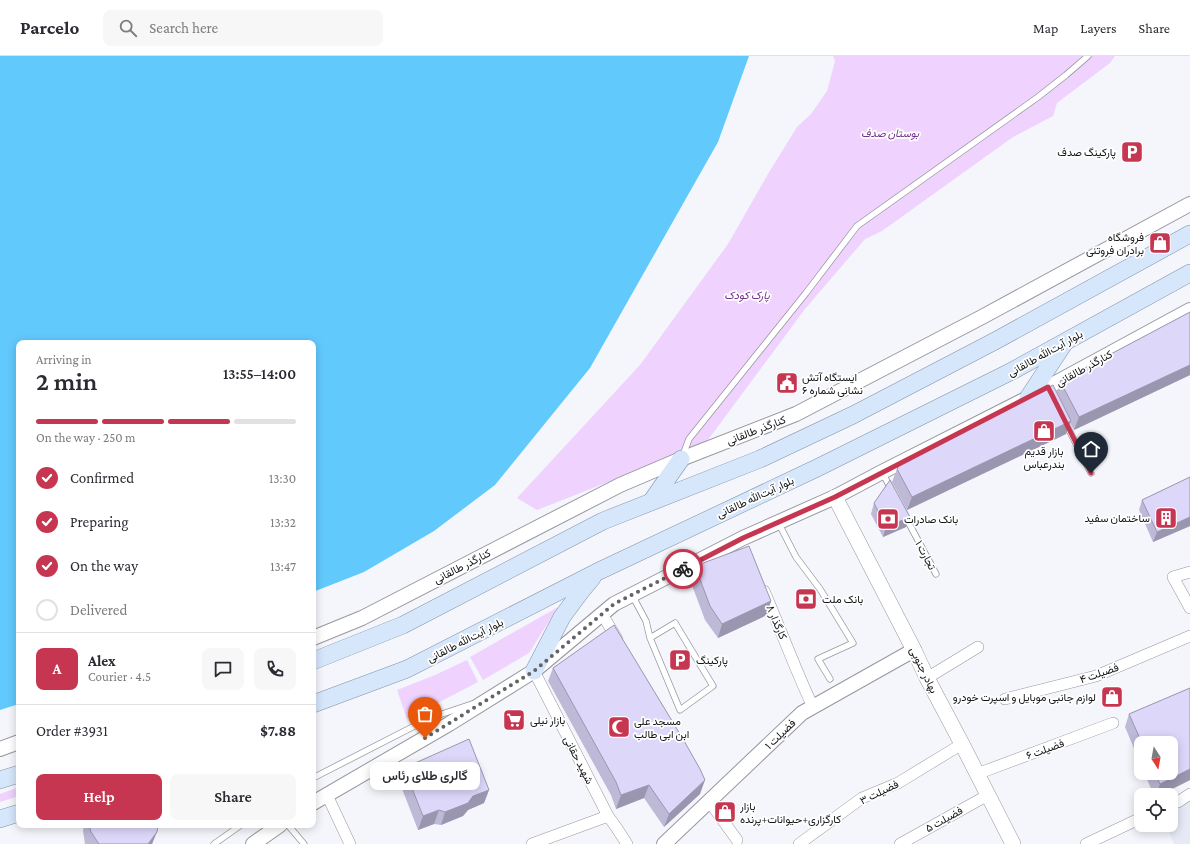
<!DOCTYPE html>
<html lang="en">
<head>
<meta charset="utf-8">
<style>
	body { margin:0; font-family:"Crimson Pro",Vazirmatn,serif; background:#f7f7f7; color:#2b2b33; height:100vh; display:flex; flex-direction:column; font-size:15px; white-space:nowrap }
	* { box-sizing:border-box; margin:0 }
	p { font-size:13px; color:#7c7c81 }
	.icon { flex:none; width:22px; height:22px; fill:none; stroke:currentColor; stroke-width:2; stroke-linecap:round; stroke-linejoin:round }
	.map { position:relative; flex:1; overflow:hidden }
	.panel { position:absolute; left:16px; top:284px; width:300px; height:488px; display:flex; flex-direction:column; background:#fff; border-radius:8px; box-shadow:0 2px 10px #0003 }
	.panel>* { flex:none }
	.needle { width:26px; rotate:169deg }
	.fabs { position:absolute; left:1134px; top:680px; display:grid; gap:8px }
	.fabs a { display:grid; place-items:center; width:44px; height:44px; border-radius:8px; background:#fff; box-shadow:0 2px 10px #0003; font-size:20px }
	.pin { position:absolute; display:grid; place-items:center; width:34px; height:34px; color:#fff; margin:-41px -17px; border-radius:50% 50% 50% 0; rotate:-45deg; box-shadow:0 0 4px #0007 }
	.pin .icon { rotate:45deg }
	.courier { position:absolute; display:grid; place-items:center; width:40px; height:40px; margin:-20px; border:3px solid #c73650; border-radius:50%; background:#fff; color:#222; box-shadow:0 1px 5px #0007 }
	.bubble { position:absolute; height:28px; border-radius:8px; background:#fff; box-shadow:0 2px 10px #0003; font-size:13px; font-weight:600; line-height:28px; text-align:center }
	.head em { font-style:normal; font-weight:600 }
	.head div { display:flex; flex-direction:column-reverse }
	.head { display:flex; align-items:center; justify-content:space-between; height:68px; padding:0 20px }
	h1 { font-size:26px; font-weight:600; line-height:30px }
	.bar { display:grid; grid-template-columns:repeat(4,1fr); gap:6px 4px; align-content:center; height:48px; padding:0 20px }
	.bar i { height:5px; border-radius:3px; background:#e1e1e2 }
	.bar .selected { background:#c73650 }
	.bar p { grid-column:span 4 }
	.line { display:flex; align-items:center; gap:10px; padding:0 20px; border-top:1px solid #e1e1e2 }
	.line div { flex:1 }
	.round { display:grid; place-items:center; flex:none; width:42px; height:42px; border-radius:8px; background:#f7f7f7 }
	ol { padding:0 20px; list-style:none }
	li { display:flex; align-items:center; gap:12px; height:44px }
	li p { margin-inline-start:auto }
	li .icon { padding:4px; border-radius:50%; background:#c73650; color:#fff; stroke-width:4 }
	li:last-child { color:#7c7c81 }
	li i { width:22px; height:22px; border:2px solid #e1e1e2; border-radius:50% }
	.button { display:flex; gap:8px; margin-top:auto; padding:8px 20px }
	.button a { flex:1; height:46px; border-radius:8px; background:#c73650; color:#fff; font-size:16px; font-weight:600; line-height:46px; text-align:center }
	.button a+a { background:#f7f7f7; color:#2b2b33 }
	header { display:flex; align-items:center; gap:24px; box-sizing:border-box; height:56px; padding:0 20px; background:#fff; border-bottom:1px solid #e1e1e2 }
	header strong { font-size:19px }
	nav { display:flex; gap:22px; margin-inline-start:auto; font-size:14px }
	.search { width:280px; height:36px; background:#f7f7f7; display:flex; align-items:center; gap:10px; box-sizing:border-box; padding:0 14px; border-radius:8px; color:#7c7c81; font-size:15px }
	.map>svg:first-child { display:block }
</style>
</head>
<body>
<header>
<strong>Parcelo</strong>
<div class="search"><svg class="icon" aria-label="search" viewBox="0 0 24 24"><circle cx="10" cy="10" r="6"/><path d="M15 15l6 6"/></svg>Search here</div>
<nav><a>Map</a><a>Layers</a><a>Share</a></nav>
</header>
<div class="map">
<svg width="1190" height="788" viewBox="0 0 1190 788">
	<rect width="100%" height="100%" fill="#f4f6fc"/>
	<!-- built -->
	<path fill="#e6eaf7" d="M1190 739V788H1174L1166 769H1171V756L1183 743Z"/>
	<!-- green -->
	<g fill="#efd2fd">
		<path d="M833 0H1115L1110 7 1057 47 1053 60 1013 81 882 175 865 183 805 253 705 388 537 454 517 442 640 309 728 188 768 118 797 71 811 58 827 35 835 5Z"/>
		<path d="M558 551 529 597 483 624 470 601Z"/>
		<path d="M467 604 478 626 407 663 397 634 435 619Z"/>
		<path d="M19 731V740L0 746V738Z"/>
	</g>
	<!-- water -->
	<path fill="#62c9fd" d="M0 0H749L718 86 590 312 495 429 434 475 364 516 313 536V287H19V648L0 654Z"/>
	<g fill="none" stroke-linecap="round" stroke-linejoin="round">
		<!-- service casing -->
		<g stroke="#97989e" stroke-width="7">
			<g id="service">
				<path d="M1065 366 1091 417"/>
				<path d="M683 399 689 383 806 237 857 170 1038 41 1066 19 1088 0"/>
				<path d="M882 416 891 433"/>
				<path d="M905 460 936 518"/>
				<path d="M778 466 796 501 820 533 853 587 818 603 830 623"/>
				<path d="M632 539 646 565 650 582 680 654 713 630 675 567 650 582"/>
				<path d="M313 722 430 662 472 648"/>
				<path d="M288 769 304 788"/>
				<path d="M214 788 241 769"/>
			</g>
		</g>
		<!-- minor casing -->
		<g stroke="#97989e" stroke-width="12">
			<g id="minor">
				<path d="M1190 516 1173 521 1190 552"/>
				<path d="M764 535C781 574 795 613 813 651"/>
				<path d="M602 558 617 583"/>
				<path d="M534 615 608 760 616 771 627 788"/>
				<path d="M927 622 978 591"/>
				<path d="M1005 643 1096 620 1190 580"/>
				<path d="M977 718 1113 667"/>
				<path d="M327 739 350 788"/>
				<path d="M709 745 737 784"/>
				<path d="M1178 746 1190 738"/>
				<path d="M532 788 608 760"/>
				<path d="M799 788 862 742 898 727 962 688"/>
				<path d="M900 788 988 739"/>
				<path d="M1086 788 1141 762"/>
			</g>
		</g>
		<!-- tertiary casing -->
		<g stroke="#97989e" stroke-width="16">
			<g id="tertiary">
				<path d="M313 582 362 562 620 429 681 403 796 358 982 261 1190 148"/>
				<path d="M0 693 19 686"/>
				<path d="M313 747 449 668 534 615 614 548 743 482 835 441 882 416 1028 342 1190 254"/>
				<path d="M253 788 280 769"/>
				<path d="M664 788 802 657 914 594"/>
			</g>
		</g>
		<!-- secondary casing -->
		<g stroke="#97989e" stroke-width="16">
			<path id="secondary" d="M835 441 914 594 927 622 962 688 1013 788"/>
		</g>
		<!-- primary casing -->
		<g stroke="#8092aa" stroke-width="18">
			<g id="primary">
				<path d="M1028 342 1063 289"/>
				<path d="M651 446 681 403"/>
				<path d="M313 605 403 569 603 465 760 403 853 359 995 285 1190 178"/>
				<path d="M534 615 562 561 582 534 592 522"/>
				<path d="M313 648 407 613 597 516 817 412 1012 315 1190 217"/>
				<path d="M0 724 19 718"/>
				<path d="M0 763 19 757"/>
			</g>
		</g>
		<!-- service -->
		<use href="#service" stroke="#fff" stroke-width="5.5"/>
		<!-- minor -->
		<use href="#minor" stroke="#fff" stroke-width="11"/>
		<!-- tertiary -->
		<use href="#tertiary" stroke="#fff" stroke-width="14"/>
		<!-- secondary -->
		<use href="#secondary" stroke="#fff" stroke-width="15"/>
		<!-- primary -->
		<use href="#primary" stroke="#d6e6fb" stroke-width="17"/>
	</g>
	<!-- wall -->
	<g fill="#beb9d7">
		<path d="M1190 256V319L1074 374 1070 367 1066 378 907 454 892 426 897 413 1057 336 1060 325Z"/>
		<path d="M1190 421V470L1153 486 1139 454 1142 444Z"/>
		<path d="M874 447 910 461 906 471 883 481 871 458Z"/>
		<path d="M695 510 771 545 767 559 718 582 705 564 690 524Z"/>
		<path d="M553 612 700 738 664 771 644 742 616 753 611 739 548 625Z"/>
		<path d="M1190 632V724L1160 739H1154L1144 717H1171V687H1141V709L1125 671 1129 658Z"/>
		<path d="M404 712 489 734 484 747 468 754 463 760 441 769 434 768 418 774 399 725Z"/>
		<path d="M84 769H158L152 788H85L83 775Z"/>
	</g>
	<!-- shaded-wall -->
	<g fill="#9b96af">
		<path d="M1190 309V319L1074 374 1079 361Z"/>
		<path d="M1071 365 1066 378 907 454 912 441Z"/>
		<path d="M910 461 906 471 883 481 886 471Z"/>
		<path d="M1190 461V470L1153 486 1157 476Z"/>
		<path d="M771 545 767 559 718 582 722 568Z"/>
		<path d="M1190 713V724L1160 739H1156L1160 728Z"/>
		<path d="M705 724 700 738 664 771 669 758Z"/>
		<path d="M649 729 644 742 616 753 621 739Z"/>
		<path d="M489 734 484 747 468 754 463 760 441 769 445 756 473 740Z"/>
		<path d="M439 754 434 768 418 774 423 760Z"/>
		<path d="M157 776 152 788H148Z"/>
	</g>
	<!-- building -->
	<g fill="#ddd7fa" stroke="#9b96af">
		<path d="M1190 256V309L1079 361 1060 325Z"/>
		<path d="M1053 329 1071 365 912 441 897 413 900 408Z"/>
		<path d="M1190 421V461L1157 476 1142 444Z"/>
		<path d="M890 424 910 461 886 471 874 447Z"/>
		<path d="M749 490 771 545 722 568 710 550 695 510Z"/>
		<path d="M614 569 683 683 700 713 705 724 669 758 649 729 621 739 616 726 553 612Z"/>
		<path d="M1190 632V713L1160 728 1155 717H1171V687H1142L1129 658Z"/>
		<path d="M469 683 489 734 473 740 468 747 445 756 439 754 423 760 404 712Z"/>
		<path d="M89 769H158L157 776 148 788H99L91 776Z"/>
	</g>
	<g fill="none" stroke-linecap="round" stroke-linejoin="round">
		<!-- done -->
		<path stroke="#626467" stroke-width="4" stroke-dasharray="0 7.2" d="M425 682 534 615 614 548 683 513"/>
		<!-- route -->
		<path stroke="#c73650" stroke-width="5" d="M683 513 743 482 835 441 1048 331 1091 417"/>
	</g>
	<!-- icons -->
	<defs>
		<g id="parking-square" transform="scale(1.15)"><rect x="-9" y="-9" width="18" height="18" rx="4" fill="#c73650" stroke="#fff"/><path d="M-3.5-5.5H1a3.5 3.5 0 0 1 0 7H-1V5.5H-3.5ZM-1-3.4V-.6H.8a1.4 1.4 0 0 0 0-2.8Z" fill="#fff"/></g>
		<g id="shop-square" transform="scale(1.15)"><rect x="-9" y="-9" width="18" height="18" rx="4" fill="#c73650" stroke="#fff"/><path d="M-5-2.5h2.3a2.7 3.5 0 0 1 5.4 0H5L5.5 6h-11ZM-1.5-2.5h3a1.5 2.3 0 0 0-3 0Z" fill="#fff"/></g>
		<g id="civic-square" transform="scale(1.15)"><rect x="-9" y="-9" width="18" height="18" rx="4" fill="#c73650" stroke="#fff"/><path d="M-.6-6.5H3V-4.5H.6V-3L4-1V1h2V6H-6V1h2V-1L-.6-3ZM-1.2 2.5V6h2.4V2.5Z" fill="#fff"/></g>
		<g id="building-square" transform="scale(1.15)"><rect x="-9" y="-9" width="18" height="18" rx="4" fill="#c73650" stroke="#fff"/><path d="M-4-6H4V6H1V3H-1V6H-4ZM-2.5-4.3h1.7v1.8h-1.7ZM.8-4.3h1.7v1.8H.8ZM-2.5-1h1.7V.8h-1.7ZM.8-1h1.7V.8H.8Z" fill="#fff"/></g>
		<g id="bank-square" transform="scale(1.15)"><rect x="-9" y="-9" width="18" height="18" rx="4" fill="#c73650" stroke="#fff"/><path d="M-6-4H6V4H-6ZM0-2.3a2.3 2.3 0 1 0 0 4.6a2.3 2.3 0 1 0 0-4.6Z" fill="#fff"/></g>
		<g id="supermarket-square" transform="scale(1.15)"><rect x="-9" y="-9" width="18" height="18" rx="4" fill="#c73650" stroke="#fff"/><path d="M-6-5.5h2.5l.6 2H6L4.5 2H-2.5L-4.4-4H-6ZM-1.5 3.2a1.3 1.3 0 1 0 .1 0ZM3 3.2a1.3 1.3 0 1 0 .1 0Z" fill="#fff"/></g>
		<g id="mosque-square" transform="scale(1.15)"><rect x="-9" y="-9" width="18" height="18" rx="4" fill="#c73650" stroke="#fff"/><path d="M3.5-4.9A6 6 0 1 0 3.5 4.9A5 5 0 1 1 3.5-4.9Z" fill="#fff"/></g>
	</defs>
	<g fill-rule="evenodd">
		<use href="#parking-square" x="1132" y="96"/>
		<use href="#shop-square" x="1160" y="187"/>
		<use href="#civic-square" x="787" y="327"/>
		<use href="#shop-square" x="1044" y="375"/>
		<use href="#building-square" x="1166" y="462"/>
		<use href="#bank-square" x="888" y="463"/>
		<use href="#bank-square" x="806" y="543"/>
		<use href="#parking-square" x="680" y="604"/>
		<use href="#shop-square" x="1112" y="641"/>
		<use href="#supermarket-square" x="514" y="664"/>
		<use href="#mosque-square" x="619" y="671"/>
		<use href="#shop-square" x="725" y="756"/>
	</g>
	<g text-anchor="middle" stroke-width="3.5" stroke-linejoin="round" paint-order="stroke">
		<!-- park labels -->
		<g font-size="11" font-style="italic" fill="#72328c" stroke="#fff">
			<text x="890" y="81">بوستان صدف</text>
			<text x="747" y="243">پارک کودک</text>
		</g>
		<!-- poi labels -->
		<g font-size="11" fill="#141517" stroke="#fff" text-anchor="start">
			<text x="1116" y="100" text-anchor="end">پارکینگ صدف</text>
			<text x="1144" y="185" text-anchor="end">فروشگاه<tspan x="1144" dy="13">برادران فروتنی</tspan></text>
			<text x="802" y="325">ایستگاه آتش<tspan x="802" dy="13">نشانی شماره ۶</tspan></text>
			<text x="1044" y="399" text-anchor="middle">بازار قدیم<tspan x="1044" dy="13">بندرعباس</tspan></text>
			<text x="1150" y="466" text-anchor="end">ساختمان سفید</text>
			<text x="904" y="467">بانک صادرات</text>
			<text x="822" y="547">بانک ملت</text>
			<text x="696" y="608">پارکینگ</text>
			<text x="1096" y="645" text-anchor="end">لوازم جانبی موبایل و اسپرت خودرو</text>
			<text x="530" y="668">بازار نیلی</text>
			<text x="634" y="669">مسجد علی<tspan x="634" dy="13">ابن ابی طالب</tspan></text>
			<text x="740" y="754">بازار<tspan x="740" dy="13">کارگزاری+حیوانات+پرنده</tspan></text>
		</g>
		<!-- street labels -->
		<g font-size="11" fill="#141517" stroke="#fff">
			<text transform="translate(1045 297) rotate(-29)" y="4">بلوار آیت‌الله طالقانی</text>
			<text transform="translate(1084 312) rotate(-29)" y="4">کنارگذر طالقانی</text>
			<text transform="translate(756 374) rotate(-21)" y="4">کنارگذر طالقانی</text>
			<text transform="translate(755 441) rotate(-25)" y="4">بلوار آیت‌الله طالقانی</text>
			<text transform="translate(926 499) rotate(62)" y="4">تجارت ۱</text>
			<text transform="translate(462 510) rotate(-27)" y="4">کنارگذر طالقانی</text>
			<text transform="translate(777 566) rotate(67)" y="4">کارگذار ۸</text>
			<text transform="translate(465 584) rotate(-27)" y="4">بلوار آیت‌الله طالقانی</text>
			<text transform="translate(924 614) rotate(64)" y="4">بهادر جنوبی</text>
			<text transform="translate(1099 617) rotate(-19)" y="4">فضیلت ۴</text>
			<text transform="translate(780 678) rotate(-44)" y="4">فضیلت ۱</text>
			<text transform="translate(1045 693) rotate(-20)" y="4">فضیلت ۶</text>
			<text transform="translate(579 704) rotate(63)" y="4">شهید حقانی</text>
			<text transform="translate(879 736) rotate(-26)" y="4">فضیلت ۳</text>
			<text transform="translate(944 763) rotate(-29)" y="4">فضیلت ۵</text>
		</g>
	</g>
</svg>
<div class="fabs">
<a><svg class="needle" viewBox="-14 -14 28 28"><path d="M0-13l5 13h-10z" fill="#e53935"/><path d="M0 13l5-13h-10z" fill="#7c7c81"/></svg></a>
<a><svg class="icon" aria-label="locate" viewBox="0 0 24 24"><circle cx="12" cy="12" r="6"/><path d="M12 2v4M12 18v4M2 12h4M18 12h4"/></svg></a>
</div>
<div class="pin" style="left:425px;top:682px;background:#ea580c"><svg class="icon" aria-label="bag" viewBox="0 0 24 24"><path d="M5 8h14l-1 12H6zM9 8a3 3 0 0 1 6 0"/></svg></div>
<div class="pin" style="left:1091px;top:417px;background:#1f2937"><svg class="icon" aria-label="home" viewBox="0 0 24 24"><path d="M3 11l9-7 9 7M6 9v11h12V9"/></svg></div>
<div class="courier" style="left:683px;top:513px"><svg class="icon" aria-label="bike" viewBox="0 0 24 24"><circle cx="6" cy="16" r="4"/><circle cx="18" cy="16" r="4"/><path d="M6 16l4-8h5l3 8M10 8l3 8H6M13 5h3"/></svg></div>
<div class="bubble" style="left:370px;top:706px;width:110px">گالری طلای رئاس</div>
<section class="panel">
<div class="head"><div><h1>2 min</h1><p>Arriving in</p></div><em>13:55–14:00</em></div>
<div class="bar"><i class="selected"></i><i class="selected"></i><i class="selected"></i><i></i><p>On the way · 250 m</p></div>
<ol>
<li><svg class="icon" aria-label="check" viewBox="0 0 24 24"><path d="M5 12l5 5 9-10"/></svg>Confirmed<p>13:30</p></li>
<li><svg class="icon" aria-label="check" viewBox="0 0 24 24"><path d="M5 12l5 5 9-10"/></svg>Preparing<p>13:32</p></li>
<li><svg class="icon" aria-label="check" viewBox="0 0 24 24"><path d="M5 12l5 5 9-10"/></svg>On the way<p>13:47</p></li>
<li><i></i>Delivered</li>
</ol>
<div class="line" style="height:72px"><b class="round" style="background:#c73650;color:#fff">A</b><div><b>Alex</b><p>Courier · 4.5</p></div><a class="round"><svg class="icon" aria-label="chat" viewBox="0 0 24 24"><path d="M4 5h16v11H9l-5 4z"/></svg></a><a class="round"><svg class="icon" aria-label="phone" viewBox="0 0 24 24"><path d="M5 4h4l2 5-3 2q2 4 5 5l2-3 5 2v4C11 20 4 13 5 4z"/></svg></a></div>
<div class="line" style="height:52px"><div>Order #3931</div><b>$7.88</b></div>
<div class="button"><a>Help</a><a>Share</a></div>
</section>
</div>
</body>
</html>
